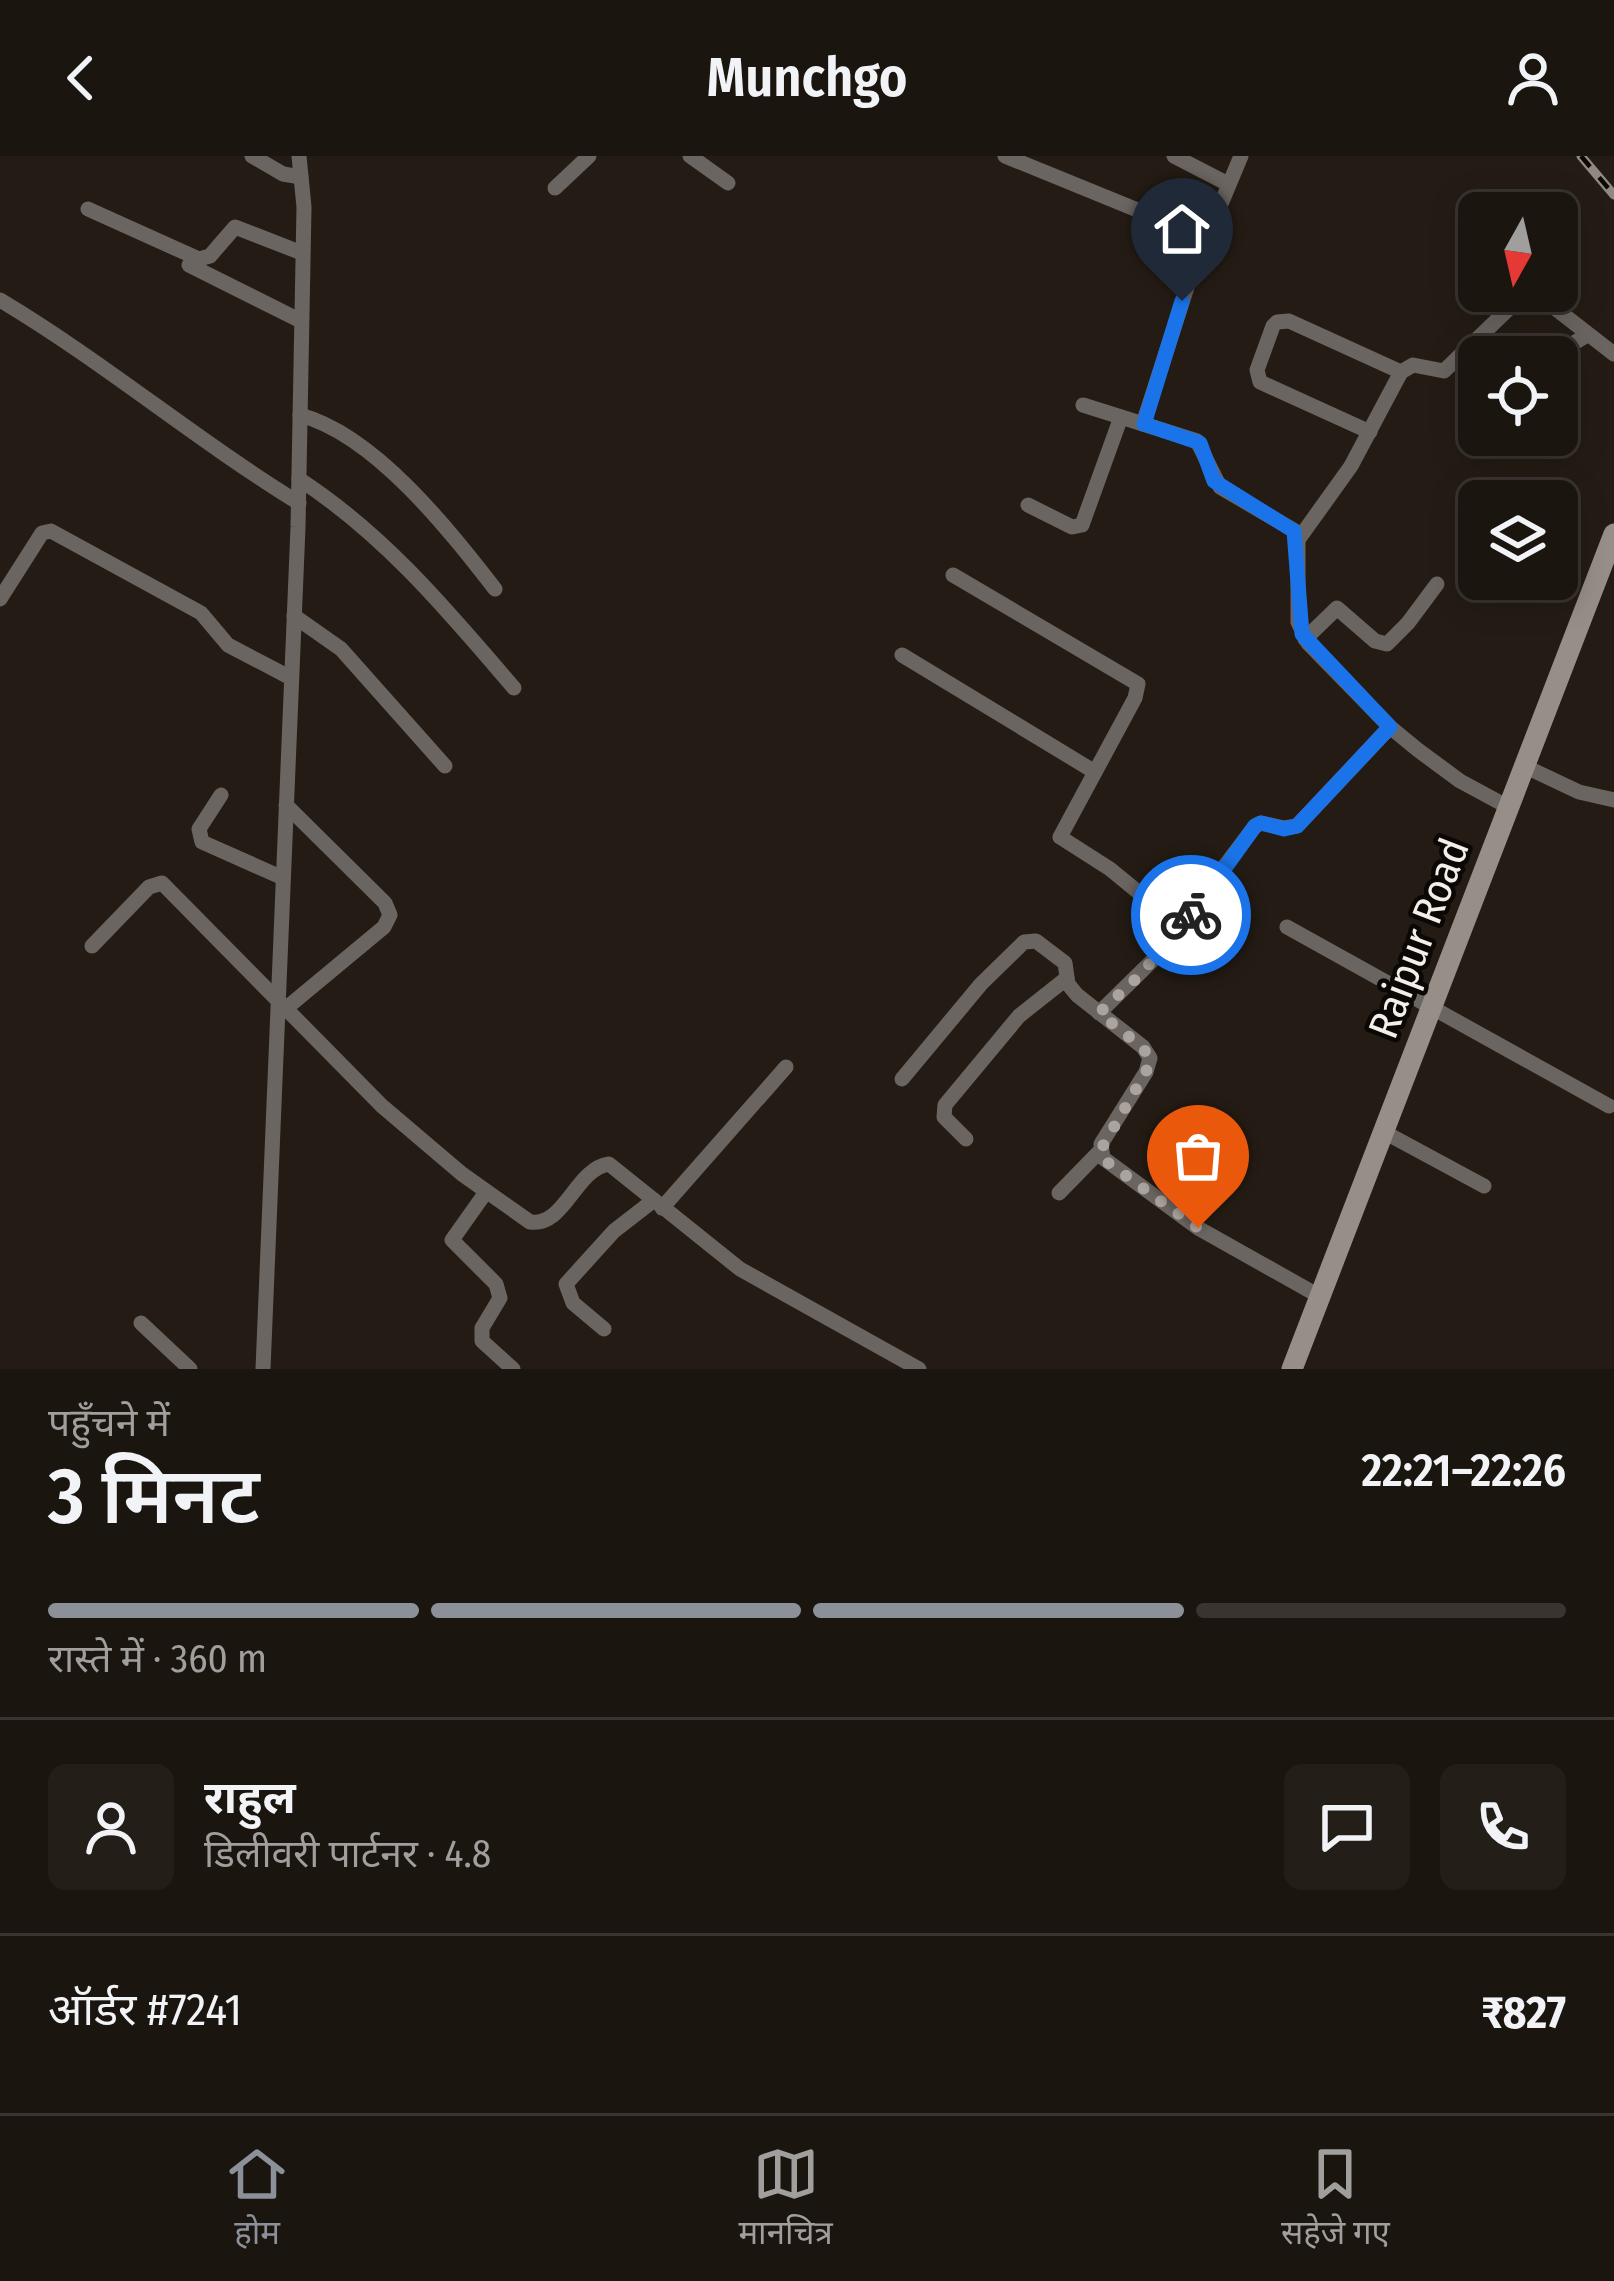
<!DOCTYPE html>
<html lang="hi">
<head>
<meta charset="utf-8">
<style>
	body { margin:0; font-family:"Fira Sans Condensed","Noto Sans Devanagari",sans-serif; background:#241e18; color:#f1f3f6; height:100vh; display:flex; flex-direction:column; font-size:45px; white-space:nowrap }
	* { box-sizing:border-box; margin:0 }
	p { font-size:39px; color:#a09f9e }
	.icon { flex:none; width:66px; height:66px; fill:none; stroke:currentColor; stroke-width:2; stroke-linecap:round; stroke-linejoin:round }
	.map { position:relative; height:1213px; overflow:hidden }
	.drawer { display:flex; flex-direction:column; background:#1b150f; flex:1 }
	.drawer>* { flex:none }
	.needle { width:78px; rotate:188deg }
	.fabs { position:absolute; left:1458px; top:36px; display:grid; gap:24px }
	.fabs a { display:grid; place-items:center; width:120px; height:120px; border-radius:18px; background:#1b150f; box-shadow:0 6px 30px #0003,0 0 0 3px #39342f; font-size:60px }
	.pin { position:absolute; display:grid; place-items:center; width:102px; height:102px; color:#fff; margin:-123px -51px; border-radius:50% 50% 50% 0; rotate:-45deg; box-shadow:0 0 12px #0007 }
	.pin .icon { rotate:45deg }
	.courier { position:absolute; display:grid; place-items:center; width:120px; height:120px; margin:-60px; border:9px solid #1a73e8; border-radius:50%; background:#fff; color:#222; box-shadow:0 3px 15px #0007 }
	.head em { font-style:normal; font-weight:600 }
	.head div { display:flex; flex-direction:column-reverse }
	.head { display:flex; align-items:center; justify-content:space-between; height:204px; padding:0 48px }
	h1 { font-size:78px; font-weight:600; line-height:90px }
	.bar { display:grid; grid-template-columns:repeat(4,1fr); gap:18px 12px; align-content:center; height:144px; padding:0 48px }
	.bar i { height:15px; border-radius:9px; background:#39342f }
	.bar .selected { background:#8c9099 }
	.bar p { grid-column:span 4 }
	.line { display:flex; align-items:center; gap:30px; padding:0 48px; border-top:3px solid #39342f }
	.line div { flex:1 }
	.round { display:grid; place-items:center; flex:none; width:126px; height:126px; border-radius:18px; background:#241e18 }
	header { display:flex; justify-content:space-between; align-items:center; height:156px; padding:0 48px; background:#1b150f; font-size:54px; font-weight:600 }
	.tab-bar { display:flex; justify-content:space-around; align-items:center; height:168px; border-top:3px solid #39342f; background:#1b150f; font-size:33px; color:#a09f9e }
	.tab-bar a { display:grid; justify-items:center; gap:6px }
	.tab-bar .selected { color:#8c9099 }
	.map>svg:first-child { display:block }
</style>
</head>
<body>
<header><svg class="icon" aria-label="back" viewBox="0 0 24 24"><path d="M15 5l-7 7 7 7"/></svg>Munchgo<svg class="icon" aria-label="person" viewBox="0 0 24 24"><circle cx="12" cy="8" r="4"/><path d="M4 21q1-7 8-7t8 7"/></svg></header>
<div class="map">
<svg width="1614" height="1213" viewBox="0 0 1614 1213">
	<rect width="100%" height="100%" fill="#241c14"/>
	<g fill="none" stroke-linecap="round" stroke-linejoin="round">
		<!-- minor -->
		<g stroke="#6a6561" stroke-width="15">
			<path d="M252 0 283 18 301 21"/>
			<path d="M690 0 728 27"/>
			<path d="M1005 0 1206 82"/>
			<path d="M1174 0 1228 28"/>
			<path d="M555 32 589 0"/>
			<path d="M88 53 199 103 210 100 235 71 302 97"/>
			<path d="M189 109 301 165"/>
			<path d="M1533 135 1614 198"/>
			<path d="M0 144C104 206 196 284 299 347"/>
			<path d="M1551 201 1587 179"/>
			<path d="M1083 249 1197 285 1220 331 1295 375 1298 386V466L1308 487 1390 571 1418 594 1460 625 1510 652"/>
			<path d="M300 259C375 279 449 374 495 433"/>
			<path d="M1143 268 1190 122 1241 0"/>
			<path d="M1370 276 1260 226 1257 214 1273 170 1277 166 1289 165 1401 216"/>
			<path d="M299 323C385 379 448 455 514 532"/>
			<path d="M1028 349 1072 371 1082 369 1121 261"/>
			<path d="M1298 384 1351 310 1401 216 1413 209 1444 215 1527 135"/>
			<path d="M953 419 1138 528 1135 542 1060 681 1110 713 1181 771"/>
			<path d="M0 443 42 377 51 375 201 457 228 489 291 522"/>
			<path d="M294 460 341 493 445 610"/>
			<path d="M1305 483 1337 452 1375 485 1387 488 1408 467 1437 428"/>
			<path d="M902 499 1095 616"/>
			<path d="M1526 611 1579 636 1614 644"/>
			<path d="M221 639 199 673 202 686 283 722"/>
			<path d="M1287 771 1609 950"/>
			<path d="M92 790 149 731 162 727 382 950 462 1018 530 1066C565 1071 575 1013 609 1008L740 1113 919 1213"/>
			<path d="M284 854 384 771 390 759 385 747 286 649"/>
			<path d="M1099 857 1157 800 1255 670 1261 667 1284 672 1297 670 1390 571"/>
			<path d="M902 923 981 828 1024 786 1036 785 1065 807 1068 828 1077 839 1143 891 1150 902 1146 916 1101 988 1103 1002 1198 1072 1319 1140"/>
			<path d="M1384 976 1484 1030"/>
			<path d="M966 983 944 961 945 949 1019 860 1067 822"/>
			<path d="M486 1036 452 1084 496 1128 500 1142 482 1172V1185L513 1213"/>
			<path d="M1059 1037 1100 995"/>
			<path d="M662 1052 786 911"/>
			<path d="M141 1167 190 1213"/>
			<path d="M604 1173 573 1147 566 1128 614 1075 654 1044"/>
			<path d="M263 1213 298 371 304 51 299 0"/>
		</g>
		<!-- secondary -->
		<path stroke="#968e87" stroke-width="21" d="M1292 1213 1614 378"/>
		<!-- rail casing -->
		<g stroke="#908982" stroke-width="9">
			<path id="rail" d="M1581 0 1614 39"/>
		</g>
		<!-- rail -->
		<use href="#rail" stroke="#0b0705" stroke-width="4.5" stroke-dasharray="14" stroke-linecap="butt"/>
	</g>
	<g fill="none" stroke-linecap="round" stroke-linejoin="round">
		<!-- done -->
		<path stroke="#aba49e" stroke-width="12" stroke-dasharray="0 21.6" d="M1191 759 1140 819 1099 857 1142 891 1150 902 1146 916 1100 995 1107 1006 1198 1072"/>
		<!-- route -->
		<path stroke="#1a73e8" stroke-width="15" d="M1182 145 1144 268 1200 287 1214 325 1294 375 1302 478 1390 571 1297 670 1284 673 1261 667 1255 670 1191 759"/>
	</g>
	<g text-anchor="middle" stroke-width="9" stroke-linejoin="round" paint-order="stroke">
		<!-- street labels -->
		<g font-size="42" fill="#f4eee8" stroke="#0b0705">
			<text transform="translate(1418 782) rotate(-69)" y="15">Raipur Road</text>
		</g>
	</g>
</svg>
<div class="fabs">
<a><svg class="needle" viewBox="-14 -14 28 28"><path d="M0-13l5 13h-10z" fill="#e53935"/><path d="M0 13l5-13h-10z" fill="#a09f9e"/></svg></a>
<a><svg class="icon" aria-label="locate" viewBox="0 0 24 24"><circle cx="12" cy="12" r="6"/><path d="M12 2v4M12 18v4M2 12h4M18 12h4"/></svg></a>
<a><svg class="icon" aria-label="layers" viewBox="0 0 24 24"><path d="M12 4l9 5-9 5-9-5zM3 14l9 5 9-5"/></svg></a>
</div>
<div class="pin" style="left:1198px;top:1072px;background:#ea580c"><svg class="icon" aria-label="bag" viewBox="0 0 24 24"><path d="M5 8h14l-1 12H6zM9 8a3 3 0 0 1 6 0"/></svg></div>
<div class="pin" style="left:1182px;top:145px;background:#1f2937"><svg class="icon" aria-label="home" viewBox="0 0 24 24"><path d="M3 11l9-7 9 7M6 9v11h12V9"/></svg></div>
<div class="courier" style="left:1191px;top:759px"><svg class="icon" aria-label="bike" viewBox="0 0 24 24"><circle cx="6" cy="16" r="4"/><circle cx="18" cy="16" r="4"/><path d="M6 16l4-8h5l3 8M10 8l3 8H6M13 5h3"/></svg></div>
</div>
<section class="drawer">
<div class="head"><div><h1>3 मिनट</h1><p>पहुँचने में</p></div><em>22:21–22:26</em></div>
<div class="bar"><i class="selected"></i><i class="selected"></i><i class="selected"></i><i></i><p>रास्ते में · 360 m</p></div>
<div class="line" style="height:216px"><a class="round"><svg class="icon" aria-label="person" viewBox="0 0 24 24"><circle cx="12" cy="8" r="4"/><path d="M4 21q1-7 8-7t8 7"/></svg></a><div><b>राहुल</b><p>डिलीवरी पार्टनर · 4.8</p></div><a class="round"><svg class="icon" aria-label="chat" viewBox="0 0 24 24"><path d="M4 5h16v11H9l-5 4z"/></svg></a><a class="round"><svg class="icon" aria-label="phone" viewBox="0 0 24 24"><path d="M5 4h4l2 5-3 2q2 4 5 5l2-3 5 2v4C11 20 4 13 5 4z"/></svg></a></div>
<div class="line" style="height:156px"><div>ऑर्डर #7241</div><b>₹827</b></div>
</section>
<nav class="tab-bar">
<a class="selected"><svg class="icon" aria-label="home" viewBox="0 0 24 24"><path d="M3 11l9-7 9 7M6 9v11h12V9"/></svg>होम</a>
<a><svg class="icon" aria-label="map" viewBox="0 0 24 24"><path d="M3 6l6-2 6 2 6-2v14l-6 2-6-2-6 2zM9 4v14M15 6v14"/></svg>मानचित्र</a>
<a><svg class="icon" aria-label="saved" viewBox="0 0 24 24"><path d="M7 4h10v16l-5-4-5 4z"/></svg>सहेजे गए</a>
</nav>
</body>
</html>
